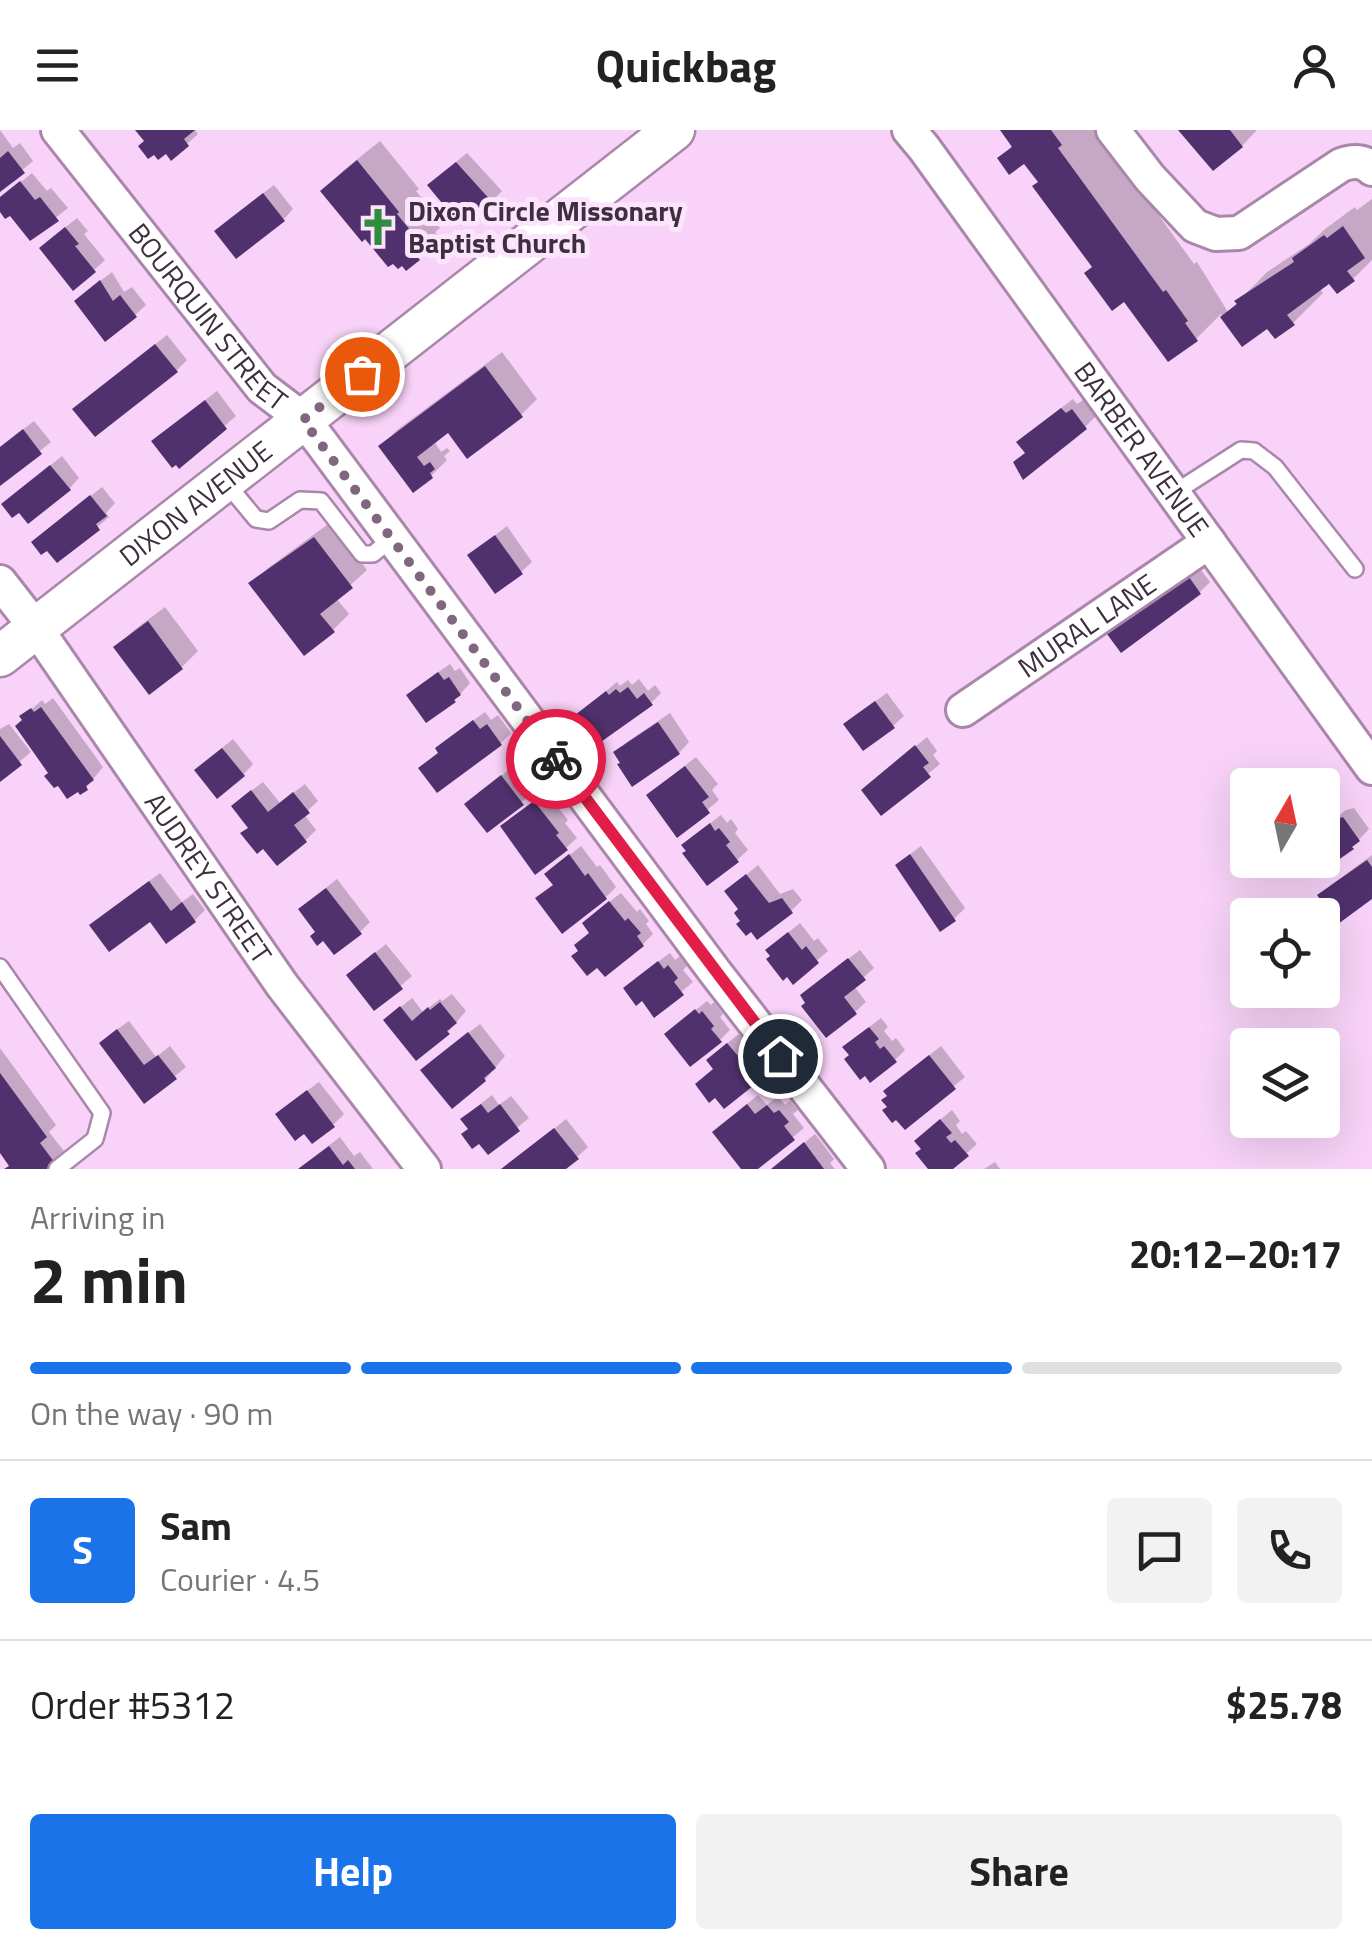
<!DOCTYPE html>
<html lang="en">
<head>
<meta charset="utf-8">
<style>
	body { margin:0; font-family:"Titillium Web",sans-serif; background:#f2f2f2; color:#222; height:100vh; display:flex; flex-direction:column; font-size:38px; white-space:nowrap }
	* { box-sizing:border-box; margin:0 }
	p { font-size:32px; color:#767676 }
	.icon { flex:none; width:55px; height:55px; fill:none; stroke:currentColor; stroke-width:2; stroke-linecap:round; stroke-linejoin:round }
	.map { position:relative; height:1039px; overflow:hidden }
	.side { display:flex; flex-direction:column; background:#fff; flex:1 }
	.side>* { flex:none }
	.needle { width:65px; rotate:9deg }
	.tools { position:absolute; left:1230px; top:638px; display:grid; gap:20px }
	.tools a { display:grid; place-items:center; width:110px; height:110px; border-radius:10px; background:#fff; box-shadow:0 10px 40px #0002; font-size:50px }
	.pin { position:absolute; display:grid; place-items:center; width:85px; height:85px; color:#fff; margin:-42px; border:5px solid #fff; border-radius:50%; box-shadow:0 2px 10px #0007 }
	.courier { position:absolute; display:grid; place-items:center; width:100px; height:100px; margin:-50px; border:8px solid #e11d48; border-radius:50%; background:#fff; color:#222; box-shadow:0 2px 12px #0007 }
	.summary em { font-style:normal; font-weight:700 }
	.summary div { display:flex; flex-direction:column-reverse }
	.summary { display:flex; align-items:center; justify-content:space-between; height:170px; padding:0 30px }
	h1 { font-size:65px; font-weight:700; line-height:75px }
	.bar { display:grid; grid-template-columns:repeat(4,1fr); gap:15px 10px; align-content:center; height:120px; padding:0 30px }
	.bar i { height:12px; border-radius:8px; background:#e0e0e0 }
	.bar .active { background:#1a73e8 }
	.bar p { grid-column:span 4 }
	.line { display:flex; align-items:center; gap:25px; padding:0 30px; border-top:2px solid #e0e0e0 }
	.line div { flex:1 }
	.round { display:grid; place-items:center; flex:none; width:105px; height:105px; border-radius:10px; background:#f2f2f2 }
	.cta { display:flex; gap:20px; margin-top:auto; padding:20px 30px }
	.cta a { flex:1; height:115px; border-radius:10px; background:#1a73e8; color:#fff; font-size:40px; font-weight:700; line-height:115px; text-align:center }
	.cta a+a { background:#f2f2f2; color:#222 }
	header { display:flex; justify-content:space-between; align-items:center; height:130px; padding:0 30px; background:#fff; font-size:45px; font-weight:700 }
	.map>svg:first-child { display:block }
</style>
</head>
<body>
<header><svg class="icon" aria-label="menu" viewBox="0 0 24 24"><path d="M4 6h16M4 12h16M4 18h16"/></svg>Quickbag<svg class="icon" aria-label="person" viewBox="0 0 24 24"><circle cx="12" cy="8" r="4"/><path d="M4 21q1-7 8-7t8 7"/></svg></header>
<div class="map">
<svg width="1372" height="1039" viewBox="0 0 1372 1039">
	<rect width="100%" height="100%" fill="#f8d2f8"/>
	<!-- shadow -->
	<g fill="#0003">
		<path d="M0 0 13 18 20 13 33 31 0 59Z"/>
		<path d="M139 0H195L198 4 187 14Z"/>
		<path d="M1003 0H1097L1194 134 1197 132 1228 182 1267 142 1309 114 1325 99 1355 77 1357 80 1372 69V130L1353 149 1330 150 1319 158 1323 163 1293 193 1268 195 1243 213 1221 184 1196 209 1125 168 1094 137 1024 30 1000 28 1014 14Z"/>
		<path d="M1181 0H1257L1242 16Z"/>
		<path d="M380 11 419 59 416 61 439 88 435 92 440 98 435 102 439 107 418 128 323 61 344 40Z"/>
		<path d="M467 23 502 61 493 70 495 73 473 92 441 44Z"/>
		<path d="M32 43 47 61 51 58 68 78 30 108 10 82 0 78V69Z"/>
		<path d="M274 55 293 79 283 90H228Z"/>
		<path d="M77 88 88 101 84 104 105 130 94 140 52 108Z"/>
		<path d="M112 142 124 162 132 157 146 175 135 185 87 161Z"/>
		<path d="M167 205 187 230 177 240 86 269Z"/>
		<path d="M502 222 537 269 521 285 449 300 434 311 441 322 447 318 450 321 444 326 447 330 431 346 381 317 397 300Z"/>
		<path d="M217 261 236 286 180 335 165 301Z"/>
		<path d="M1073 269 1077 274 1083 270 1096 286 1085 297 1030 302Z"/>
		<path d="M34 291 51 312 0 353V317Z"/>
		<path d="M62 326 79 348 69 359 19 379 15 364Z"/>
		<path d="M102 357 115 373 106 383 109 387 58 430 45 402Z"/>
		<path d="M331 392 367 440 336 468 349 484 333 500 252 454 268 438Z"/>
		<path d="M507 396 532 432 521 442 470 425Z"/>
		<path d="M1193 429 1210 452 1200 462 1122 519Z"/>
		<path d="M165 477 198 521 182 537 117 517 133 501Z"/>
		<path d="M450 534 455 541 460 538 470 553 455 570 427 590 409 565 420 555Z"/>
		<path d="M639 549 648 561 655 555 661 563 651 573 589 575 617 552 620 556 628 550 632 555Z"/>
		<path d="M887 563 904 586 893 596 857 584Z"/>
		<path d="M53 568 103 637 86 658 51 642 23 587 42 570 45 574Z"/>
		<path d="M485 582 491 590 498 585 511 603 501 613 421 638 440 621 449 608Z"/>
		<path d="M670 583 689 612 679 623 623 632 617 622 627 612Z"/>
		<path d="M9 594 31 622 0 648V599Z"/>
		<path d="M927 607 937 621 933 625 940 634 881 682 875 650Z"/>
		<path d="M233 609 253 634 243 645 207 630Z"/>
		<path d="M696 627 718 654 712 660 719 670 678 705 660 655Z"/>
		<path d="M513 637 533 663 487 700 478 663Z"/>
		<path d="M263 652 280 673 305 654 318 671 304 684 316 700 305 711 264 716 250 697 244 666Z"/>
		<path d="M546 662 568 690 565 693 577 708 566 718 514 686Z"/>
		<path d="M1354 678 1369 699 1352 717 1321 739 1315 730H1322V699L1346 680Z"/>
		<path d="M721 685 727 693 731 689 738 699 735 703 748 720 737 730 695 705Z"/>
		<path d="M581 716 597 737 600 735 616 757 606 767 538 768 555 754 558 734Z"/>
		<path d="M921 716 965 778 954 789 909 725Z"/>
		<path d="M1372 725V766L1320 765 1331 755Z"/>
		<path d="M758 735 780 764 793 759 802 770 791 781 741 779 727 761Z"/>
		<path d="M160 743 182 772 193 764 205 780 195 790 167 810 151 788 103 785Z"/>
		<path d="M337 749 370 792 360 802 318 801 312 769Z"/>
		<path d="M621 763 637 782 640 779 649 791 646 794 653 804 643 814 595 783Z"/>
		<path d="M800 793 814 811 818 808 828 821 793 851 779 810Z"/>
		<path d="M386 814 412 846 375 878 360 835Z"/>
		<path d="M860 820 874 838 854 856 866 872 855 882 814 855Z"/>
		<path d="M670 823 675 830 680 826 687 836 683 840 693 852 655 884 636 848Z"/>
		<path d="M452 864 466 881 448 902 416 928 397 880 412 868 423 882 440 869 442 871Z"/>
		<path d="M707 871 711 875 714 872 723 884 720 887 730 900 720 910 678 894Z"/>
		<path d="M881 888 888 897 884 901 892 911 896 908 905 920 895 930 865 943 851 925 856 907Z"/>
		<path d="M129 891 156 927 170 916 186 937 145 971 112 903Z"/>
		<path d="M480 894 505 926 485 950 434 929Z"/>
		<path d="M739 904 753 921 748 926 762 943 724 976 716 938 720 919Z"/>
		<path d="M941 916 965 947 905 996 897 986V951Z"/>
		<path d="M0 918 56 995 49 1002 64 1021 43 1039H7L11 1035 0 1019Z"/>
		<path d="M319 952 344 984 333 995 289 974Z"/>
		<path d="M492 965 499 975 511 966 529 988 488 1022 470 998 474 979Z"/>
		<path d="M758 965 767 975 778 966 785 975 790 971 798 980 793 984 804 998 754 1039H745L725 992Z"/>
		<path d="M952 980 960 991 956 995 962 1004 966 1001 977 1014 949 1039H940L924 1018 928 1000Z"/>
		<path d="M566 989 588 1017 577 1027 562 1039H505Z"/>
		<path d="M815 1004 834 1029 830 1033 835 1039H773Z"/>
		<path d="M340 1007 354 1026 360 1022 373 1039H298Z"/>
		<path d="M995 1032 1000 1039H984Z"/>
	</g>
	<!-- building -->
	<g fill="#51316d">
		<path d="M135 0H195L184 9 189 16 171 31 166 24 158 30 154 25 148 29 138 16 144 11Z"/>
		<path d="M1000 0H1051L1062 15 1058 18 1163 162 1166 160 1188 191 1185 193 1198 211 1168 232 1124 172 1112 181 1084 143 1092 137 1032 56 1038 52 1024 34 1009 45 997 28 1012 17Z"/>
		<path d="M1178 0H1230L1243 17 1213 41Z"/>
		<path d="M8 21 25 43 0 62V28Z"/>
		<path d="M357 30 399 82 397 84 419 111 415 115 420 121 415 124 420 130 406 141 402 136 398 139 393 134 388 137 365 109 362 112 320 61Z"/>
		<path d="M456 32 493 73 483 82 486 85 473 96 468 90 461 96 427 55Z"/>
		<path d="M20 51 35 70 40 67 59 91 30 111 10 86 5 89 0 82V67Z"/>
		<path d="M263 63 285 91 236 129 214 101Z"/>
		<path d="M1343 96 1365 128 1347 141 1355 151 1337 164 1329 154 1287 185 1295 195 1275 209 1267 199 1242 217 1220 187 1237 174 1234 171 1294 132 1292 128 1324 105 1327 108Z"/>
		<path d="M65 97 79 114 75 116 96 142 73 161 39 118Z"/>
		<path d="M100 150 113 171 120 165 137 187 105 212 74 171Z"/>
		<path d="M155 214 178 242 95 307 72 279Z"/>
		<path d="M485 236 523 287 467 329 448 303 417 327 424 336 430 332 435 339 430 343 433 348 413 363 378 316Z"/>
		<path d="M205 270 227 299 179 339 176 335 172 338 151 311Z"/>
		<path d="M1061 278 1066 283 1072 279 1087 299 1023 350 1013 332 1025 323 1016 312Z"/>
		<path d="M23 299 42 324 0 356V317Z"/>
		<path d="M50 335 71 360 28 394 19 383 12 388 1 374Z"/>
		<path d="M90 365 107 386 96 394 100 400 57 433 47 421 41 425 31 412Z"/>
		<path d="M495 405 523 444 495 464 467 425Z"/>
		<path d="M314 407 353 458 320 484 335 502 304 526 248 453Z"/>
		<path d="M1182 437 1201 464 1121 523 1101 496Z"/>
		<path d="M148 491 183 539 149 565 113 517Z"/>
		<path d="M438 542 444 550 449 547 461 565 454 570 456 572 426 593 406 565Z"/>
		<path d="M628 557 637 569 644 563 653 575 598 614 575 585 606 561 609 565 616 559 620 563Z"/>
		<path d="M875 571 895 598 863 621 843 594Z"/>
		<path d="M41 577 94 650 86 656 88 660 80 665 78 662 67 669 58 656 54 658 44 646 48 643 15 596 22 590 19 586 31 578 34 582Z"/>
		<path d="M473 590 480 599 487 594 502 615 437 663 418 638 438 623 435 618Z"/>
		<path d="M658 592 680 624 632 657 617 634 620 633 613 622Z"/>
		<path d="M0 606 22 635 0 652Z"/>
		<path d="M915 615 929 633 923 637 931 647 881 686 861 660Z"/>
		<path d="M222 618 245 646 217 669 194 640Z"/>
		<path d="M685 636 709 667 702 672 710 683 677 708 646 665Z"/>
		<path d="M501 645 524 675 487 703 464 674Z"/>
		<path d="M251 660 268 682 293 662 310 683 294 695 307 712 277 736 263 719 257 724 240 703 248 698 231 676Z"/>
		<path d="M534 671 559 703 556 705 568 720 535 745 500 696Z"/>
		<path d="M1343 687 1360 711 1352 717 1354 719 1321 742 1312 730H1322V699L1333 690Z"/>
		<path d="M710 693 715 701 719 698 730 712 726 715 739 732 707 756 682 723 686 721 681 715Z"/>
		<path d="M569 724 585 746 588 743 607 769 562 804 535 768 553 755 544 744Z"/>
		<path d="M910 724 956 791 940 802 895 735Z"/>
		<path d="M1367 730 1372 737V769L1338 794 1317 765Z"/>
		<path d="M746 744 769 773 782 768 793 783 757 810 751 802 746 806 736 794 740 791 734 783 738 779 724 761Z"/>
		<path d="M149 751 171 781 182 772 196 792 166 814 150 792 109 822 89 795Z"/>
		<path d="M326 758 362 804 334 825 323 811 317 816 310 806 315 802 298 779Z"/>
		<path d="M609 771 625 791 628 788 641 803 637 806 644 816 605 847 597 838 587 846 571 826 578 821 574 815 589 803 582 793Z"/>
		<path d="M788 802 802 820 806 816 819 833 793 855 787 847 783 851 766 829 770 826 765 820Z"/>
		<path d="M375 822 403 859 374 881 346 845Z"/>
		<path d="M848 828 866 850 844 867 857 884 826 908 801 876 805 873 800 865Z"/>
		<path d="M658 831 664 839 668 835 678 848 674 852 684 865 654 888 642 871 636 876 623 858Z"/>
		<path d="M440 872 457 893 447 901 450 904 416 931 383 890 400 876 412 891 428 877 430 880Z"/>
		<path d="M695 879 699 884 702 881 714 896 711 899 722 912 690 937 664 904Z"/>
		<path d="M869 897 879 909 875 912 880 919 884 916 897 932 870 953 865 946 860 950 844 929 849 925 842 917Z"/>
		<path d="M117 899 144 935 158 925 177 949 144 974 99 913Z"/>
		<path d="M468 902 496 938 484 948 486 951 452 979 420 940Z"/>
		<path d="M727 913 744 933 739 938 753 956 724 979 715 968 709 973 695 954 713 939 706 930Z"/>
		<path d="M929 925 956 959 905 1000 896 990 892 993 882 980 887 977 881 970 887 966 883 961Z"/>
		<path d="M0 943 47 1007 40 1013 55 1033 47 1039H4L9 1036 0 1023Z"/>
		<path d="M307 960 335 997 312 1014 304 1004 295 1011 275 984Z"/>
		<path d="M481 974 488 983 500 974 520 1001 488 1025 479 1014 472 1019 461 1004 468 999 460 989Z"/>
		<path d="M747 974 755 984 767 975 774 983 779 980 789 992 784 996 795 1010 758 1039H741L712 1002Z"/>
		<path d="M940 989 952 1003 946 1007 951 1013 955 1010 969 1026 953 1039H928L915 1023 921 1019 914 1011Z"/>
		<path d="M554 998 579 1029 566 1039H501Z"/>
		<path d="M804 1012 824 1039H771Z"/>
		<path d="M329 1016 343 1035 348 1030 355 1039H298Z"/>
	</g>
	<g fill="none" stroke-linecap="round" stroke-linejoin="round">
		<!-- service casing -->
		<g stroke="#aa87aa" stroke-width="20">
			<g id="service">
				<path d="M227 354 256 389 269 391 300 370 321 371 362 424H373L391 409"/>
				<path d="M1174 363 1241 320 1254 321 1275 337 1355 439"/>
				<path d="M0 837 102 983 95 1009 57 1039"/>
			</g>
		</g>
		<!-- minor casing -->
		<g stroke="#aa87aa" stroke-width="38">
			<g id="minor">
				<path id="s1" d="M58 0 262 258 303 289 320 311 715 842 868 1039"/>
				<path id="s2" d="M909 0 924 18 1372 638"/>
				<path d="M1113 0 1150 48 1195 96 1216 104 1239 103 1341 35C1352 31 1363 30 1372 39"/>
				<path id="s3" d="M0 452 36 498 282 855 424 1039"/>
				<path id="s4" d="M963 580 1209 412"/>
			</g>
		</g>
		<!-- tertiary casing -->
		<g stroke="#aa87aa" stroke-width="45">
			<g id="tertiary">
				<path id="s5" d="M0 526 674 0"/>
			</g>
		</g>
		<!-- service -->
		<use href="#service" stroke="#fff" stroke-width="15"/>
		<!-- minor -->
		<use href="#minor" stroke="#fff" stroke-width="32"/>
		<!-- tertiary -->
		<use href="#tertiary" stroke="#fff" stroke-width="40"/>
	</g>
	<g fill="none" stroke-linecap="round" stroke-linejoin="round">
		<!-- done -->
		<path stroke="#7f687f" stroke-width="10" stroke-dasharray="0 18" d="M362 244 303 290 556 629"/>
		<!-- route -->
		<path stroke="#e11d48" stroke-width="12" d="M556 629 780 926"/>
	</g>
	<!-- icons -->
	<defs>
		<g id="church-bare" transform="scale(3)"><path d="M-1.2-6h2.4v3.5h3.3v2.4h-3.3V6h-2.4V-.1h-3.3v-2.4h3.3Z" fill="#308d3f" stroke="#fce5fc" stroke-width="2.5" paint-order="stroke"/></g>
	</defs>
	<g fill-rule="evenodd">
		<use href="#church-bare" x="378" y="97"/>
	</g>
	<g text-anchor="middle" stroke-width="10" stroke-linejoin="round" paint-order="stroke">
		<!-- poi labels -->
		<g font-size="28" font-weight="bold" fill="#3e2f3e" stroke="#fce5fc" text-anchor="start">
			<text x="408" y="91">Dixon Circle Missonary<tspan x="408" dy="32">Baptist Church</tspan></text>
		</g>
		<!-- street labels -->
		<g font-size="28" fill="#3e2f3e" stroke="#fce5fc">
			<text dy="10" stroke="none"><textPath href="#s1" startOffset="240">BOURQUIN STREET</textPath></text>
			<text dy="10" stroke="none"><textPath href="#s2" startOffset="395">BARBER AVENUE</textPath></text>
			<text dy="10" stroke="none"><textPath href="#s5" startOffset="248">DIXON AVENUE</textPath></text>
			<text dy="10" stroke="none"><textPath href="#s4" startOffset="150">MURAL LANE</textPath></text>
			<text dy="10" stroke="none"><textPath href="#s3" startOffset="362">AUDREY STREET</textPath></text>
		</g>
	</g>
</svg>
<div class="tools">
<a><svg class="needle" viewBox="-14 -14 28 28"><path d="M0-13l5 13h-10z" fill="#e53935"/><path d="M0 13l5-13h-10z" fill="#767676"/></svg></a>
<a><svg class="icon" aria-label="locate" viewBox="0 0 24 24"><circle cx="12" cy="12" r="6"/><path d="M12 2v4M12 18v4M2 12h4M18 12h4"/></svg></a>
<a><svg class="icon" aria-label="layers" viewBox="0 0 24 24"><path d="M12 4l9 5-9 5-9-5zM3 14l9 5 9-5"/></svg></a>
</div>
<div class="pin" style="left:362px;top:244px;background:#ea580c"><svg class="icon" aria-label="bag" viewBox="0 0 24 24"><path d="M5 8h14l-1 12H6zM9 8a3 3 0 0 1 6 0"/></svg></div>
<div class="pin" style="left:780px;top:926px;background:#1f2937"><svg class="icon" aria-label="home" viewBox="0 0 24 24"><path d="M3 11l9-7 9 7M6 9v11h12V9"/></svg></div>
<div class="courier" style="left:556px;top:629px"><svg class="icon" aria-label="bike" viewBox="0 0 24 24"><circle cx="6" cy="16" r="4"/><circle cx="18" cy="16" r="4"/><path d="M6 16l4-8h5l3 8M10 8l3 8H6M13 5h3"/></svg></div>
</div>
<section class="side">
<div class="summary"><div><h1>2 min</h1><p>Arriving in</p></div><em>20:12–20:17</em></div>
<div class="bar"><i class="active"></i><i class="active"></i><i class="active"></i><i></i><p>On the way · 90 m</p></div>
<div class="line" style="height:180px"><b class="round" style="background:#1a73e8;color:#fff">S</b><div><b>Sam</b><p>Courier · 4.5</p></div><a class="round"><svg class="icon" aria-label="chat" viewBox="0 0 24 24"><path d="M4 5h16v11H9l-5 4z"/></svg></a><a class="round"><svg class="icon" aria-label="phone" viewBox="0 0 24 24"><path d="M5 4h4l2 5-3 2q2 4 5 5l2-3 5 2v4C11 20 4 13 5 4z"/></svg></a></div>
<div class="line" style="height:130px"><div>Order #5312</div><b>$25.78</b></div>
<div class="cta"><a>Help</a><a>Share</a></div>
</section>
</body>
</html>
